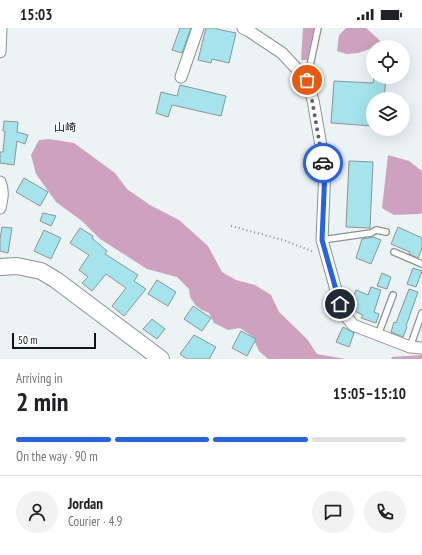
<!DOCTYPE html>
<html lang="en">
<head>
<meta charset="utf-8">
<style>
	body { margin:0; font-family:"PT Sans Narrow","Noto Sans JP",sans-serif; background:#f2f2f2; color:#202124; height:100vh; display:flex; flex-direction:column; font-size:15px; white-space:nowrap }
	* { box-sizing:border-box; margin:0 }
	p { font-size:13px; color:#757577 }
	.icon { flex:none; width:22px; height:22px; fill:none; stroke:currentColor; stroke-width:2; stroke-linecap:round; stroke-linejoin:round }
	.map { position:relative; height:331px; overflow:hidden }
	.sheet { display:flex; flex-direction:column; background:#fff; flex:1 }
	.sheet>* { flex:none }
	.buttons { position:absolute; left:366px; top:12px; display:grid; gap:8px }
	.buttons a { display:grid; place-items:center; width:44px; height:44px; border-radius:50%; background:#fff; box-shadow:0 4px 16px #0002; font-size:20px }
	.scale { position:absolute; left:12px; bottom:10px; width:84px; box-sizing:border-box; padding-left:4px; border:2px solid #121515; border-top:0; font-size:11px; line-height:14px; white-space:nowrap; color:#121515; -webkit-text-stroke:3px #fdffff; paint-order:stroke }
	.pin { position:absolute; display:grid; place-items:center; width:34px; height:34px; color:#fff; margin:-17px; border:2px solid #fff; border-radius:50%; box-shadow:0 1px 4px #0007 }
	.courier { position:absolute; display:grid; place-items:center; width:40px; height:40px; margin:-20px; border:3px solid #2563eb; border-radius:50%; background:#fff; color:#222; box-shadow:0 1px 5px #0007 }
	.summary em { font-style:normal; font-weight:700 }
	.summary div { display:flex; flex-direction:column-reverse }
	.summary { display:flex; align-items:center; justify-content:space-between; height:68px; padding:0 16px }
	h1 { font-size:26px; font-weight:700; line-height:30px }
	.bar { display:grid; grid-template-columns:repeat(4,1fr); gap:6px 4px; align-content:center; height:48px; padding:0 16px }
	.bar i { height:5px; border-radius:3px; background:#e0e0e0 }
	.bar .active { background:#2563eb }
	.bar p { grid-column:span 4 }
	.line { display:flex; align-items:center; gap:10px; padding:0 16px; border-top:1px solid #e0e0e0 }
	.line div { flex:1 }
	.round { display:grid; place-items:center; flex:none; width:42px; height:42px; border-radius:21px; background:#f2f2f2 }
	.status { display:flex; justify-content:space-between; align-items:center; height:28px; padding:0 20px; background:#fff; direction:ltr }
	.status svg { height:11px; fill:currentColor }
	.map>svg:first-child { display:block }
</style>
</head>
<body>
<div class="status"><b>15:03</b><svg viewBox="0 0 49 12"><path d="M0 12V9h3v3zM5 12V6h3v6zM10 12V3h3v9zM15 12V0h3v12zM26 1h20v11H26zM47 4h2v5h-2z"/></svg></div>
<div class="map">
<svg width="422" height="331" viewBox="0 0 422 331">
	<rect width="100%" height="100%" fill="#ebf3f4"/>
	<!-- forest -->
	<g fill="#cea2bf">
		<path d="M303 0H314L307 32H301Z"/>
		<path d="M346 0H366L376 9 380 13 379 18 373 19V20L358 25 346 26 337 23 339 7Z"/>
		<path d="M49 111 74 115 115 145 127 161 150 177 179 192 208 218 222 244 236 252 255 257 271 267 279 284 307 311 317 326 346 331H268L259 323 252 308 240 300 228 302 214 295 209 285 202 282 196 278 190 269 189 261 177 249 147 241 100 211 82 193 56 174 36 146 31 127 39 112Z"/>
		<path d="M388 127 409 133 422 143V185L419 186 394 187 382 180Z"/>
		<path d="M422 327V331H391L392 329Z"/>
	</g>
	<!-- building -->
	<g fill="#a4e4ec" stroke="#8d9495">
		<path d="M180 0H191L182 25 172 22Z"/>
		<path d="M206 0H217V1L236 5 229 35 212 31 211 35 198 32Z"/>
		<path d="M374 49 386 50 384 71H373V98L331 95 334 53 373 55Z"/>
		<path d="M180 57 226 68 221 88 172 77 168 89 156 85 161 64 177 68Z"/>
		<path d="M4 93 18 94 17 104 28 107 25 116 17 113 14 137 0 135V124H3L5 103H3Z"/>
		<path d="M349 133 373 134 370 200 346 199Z"/>
		<path d="M24 150 48 164 40 178 16 164Z"/>
		<path d="M43 185 56 188 51 198 40 193Z"/>
		<path d="M2 199 12 200 8 225 0 223V211Z"/>
		<path d="M398 199 422 210V220L418 230 409 226 410 224 391 216Z"/>
		<path d="M80 200 93 208 92 210 107 223 105 226 138 247 134 253 146 261 124 288 112 278 126 260 106 246 92 263 82 255 88 249 79 242 89 227 70 215Z"/>
		<path d="M44 202 61 210 51 231 34 223Z"/>
		<path d="M373 209 381 212 371 236 356 230 362 211Z"/>
		<path d="M413 240 422 243 416 259 407 256Z"/>
		<path d="M382 245 391 249 387 261 377 258Z"/>
		<path d="M157 252 176 264 168 278 148 266Z"/>
		<path d="M371 259 381 262 374 284 379 286 376 295 361 290 363 287 350 281 349 279 356 262 368 267Z"/>
		<path d="M409 261 418 264 406 298 407 299 403 309 391 304 394 294 396 295Z"/>
		<path d="M193 278 211 290 202 303 184 291Z"/>
		<path d="M152 291 165 301 157 311 143 301Z"/>
		<path d="M343 299 354 305 349 319 336 314Z"/>
		<path d="M241 303 256 311 247 328 232 320Z"/>
		<path d="M194 307 216 319 209 331H187L180 326Z"/>
	</g>
	<g fill="none" stroke-linecap="round" stroke-linejoin="round">
		<!-- lane casing -->
		<g stroke="#8a9292" stroke-width="8">
			<g id="lane">
				<path d="M307 52 318 0"/>
				<path d="M322 212 371 205 376 202 386 204"/>
				<path d="M394 224 422 236"/>
				<path d="M378 307 393 267"/>
				<path d="M410 319 422 285"/>
			</g>
		</g>
		<!-- street casing -->
		<g stroke="#8a9292" stroke-width="13">
			<g id="street">
				<path d="M243 0 249 3 282 25 307 52 313 72 325 141 322 212 340 276 345 287 353 297 410 319 422 320"/>
				<path d="M0 24 1 0"/>
				<path d="M181 49 198 0"/>
				<path d="M0 154C4 163 2 171 0 180"/>
			</g>
		</g>
		<!-- secondary casing -->
		<g stroke="#8a9292" stroke-width="18">
			<path id="secondary" d="M0 239 17 238 41 243 56 252 161 331"/>
		</g>
		<!-- path -->
		<path stroke="#878d8d" stroke-width="2" stroke-dasharray="1 3" stroke-linecap="butt" d="M231 198 283 212 314 224"/>
		<!-- lane -->
		<use href="#lane" stroke="#fff" stroke-width="5.5"/>
		<!-- street -->
		<use href="#street" stroke="#fff" stroke-width="11"/>
		<!-- secondary -->
		<use href="#secondary" stroke="#fff" stroke-width="16"/>
	</g>
	<g fill="none" stroke-linecap="round" stroke-linejoin="round">
		<!-- done -->
		<path stroke="#5e6363" stroke-width="4" stroke-dasharray="0 7.2" d="M307 52 312 72 323 135"/>
		<!-- route -->
		<path stroke="#2563eb" stroke-width="5" d="M323 135 325 141 322 212 340 276"/>
	</g>
	<g text-anchor="middle" stroke-width="3" stroke-linejoin="round" paint-order="stroke">
		<!-- neighbourhood labels -->
		<g font-size="11" fill="#121515" stroke="#fdffff">
			<text x="65" y="103">山崎</text>
		</g>
	</g>
</svg>
<div class="buttons">
<a><svg class="icon" aria-label="locate" viewBox="0 0 24 24"><circle cx="12" cy="12" r="6"/><path d="M12 2v4M12 18v4M2 12h4M18 12h4"/></svg></a>
<a><svg class="icon" aria-label="layers" viewBox="0 0 24 24"><path d="M12 4l9 5-9 5-9-5zM3 14l9 5 9-5"/></svg></a>
</div>
<div class="scale">50 m</div>
<div class="pin" style="left:307px;top:52px;background:#ea580c"><svg class="icon" aria-label="bag" viewBox="0 0 24 24"><path d="M5 8h14l-1 12H6zM9 8a3 3 0 0 1 6 0"/></svg></div>
<div class="pin" style="left:340px;top:276px;background:#1f2937"><svg class="icon" aria-label="home" viewBox="0 0 24 24"><path d="M3 11l9-7 9 7M6 9v11h12V9"/></svg></div>
<div class="courier" style="left:323px;top:135px"><svg class="icon" aria-label="car" viewBox="0 0 24 24"><path d="M5 17H2v-5l4-1 3-4h7l3 4 3 1v5h-3M9 17h6M6 11h13"/><circle cx="7" cy="17" r="2"/><circle cx="17" cy="17" r="2"/></svg></div>
</div>
<section class="sheet">
<div class="summary"><div><h1>2 min</h1><p>Arriving in</p></div><em>15:05–15:10</em></div>
<div class="bar"><i class="active"></i><i class="active"></i><i class="active"></i><i></i><p>On the way · 90 m</p></div>
<div class="line" style="height:72px"><a class="round"><svg class="icon" aria-label="person" viewBox="0 0 24 24"><circle cx="12" cy="8" r="4"/><path d="M4 21q1-7 8-7t8 7"/></svg></a><div><b>Jordan</b><p>Courier · 4.9</p></div><a class="round"><svg class="icon" aria-label="chat" viewBox="0 0 24 24"><path d="M4 5h16v11H9l-5 4z"/></svg></a><a class="round"><svg class="icon" aria-label="phone" viewBox="0 0 24 24"><path d="M5 4h4l2 5-3 2q2 4 5 5l2-3 5 2v4C11 20 4 13 5 4z"/></svg></a></div>
</section>
</body>
</html>
